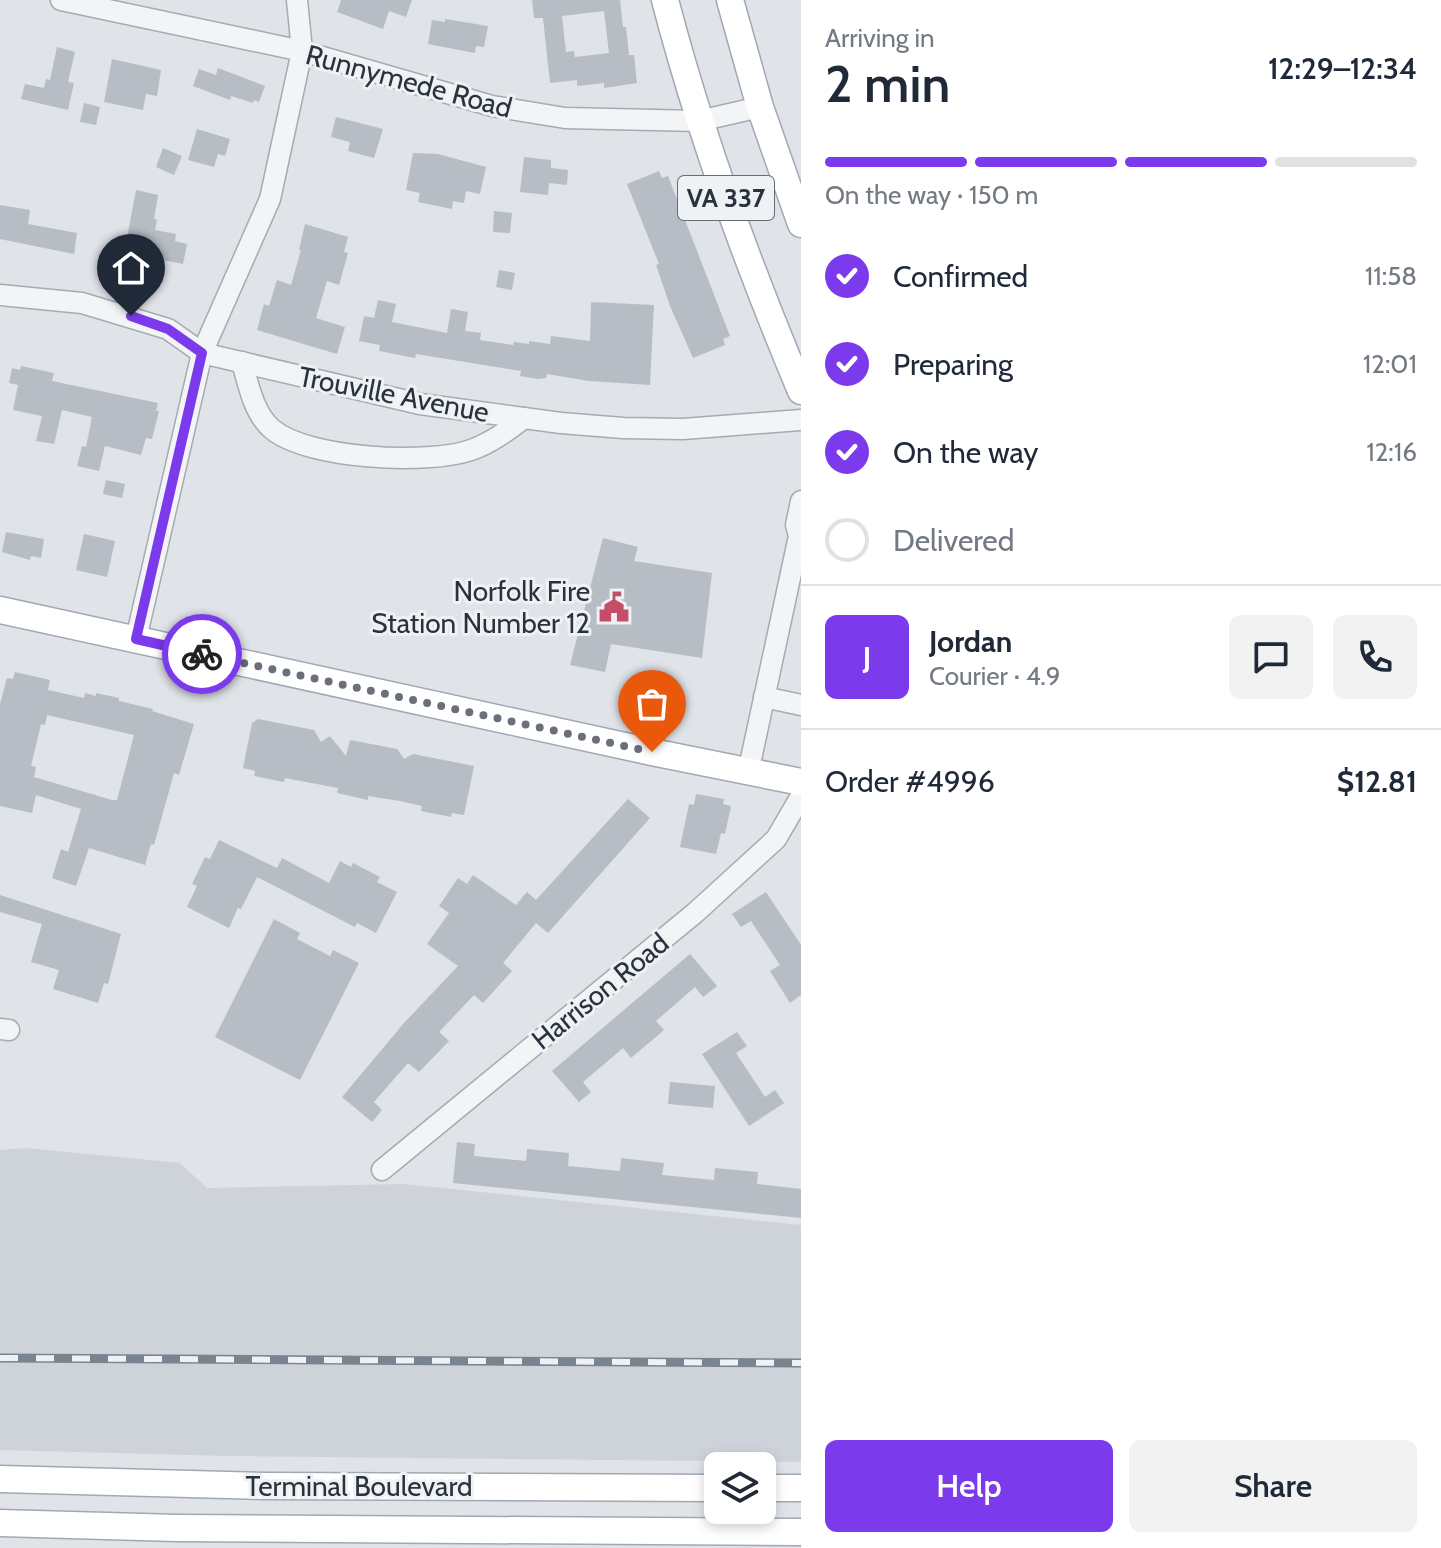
<!DOCTYPE html>
<html lang="en">
<head>
<meta charset="utf-8">
<style>
	body { margin:0; font-family:Cabin,sans-serif; background:#f2f2f3; color:#1f2937; height:100vh; display:flex; flex-direction:column; font-size:30px; white-space:nowrap }
	* { box-sizing:border-box; margin:0 }
	p { font-size:26px; color:#747a83 }
	.icon { flex:none; width:44px; height:44px; fill:none; stroke:currentColor; stroke-width:2; stroke-linecap:round; stroke-linejoin:round }
	.map { position:relative; flex:1; overflow:hidden }
	.details { display:flex; flex-direction:column; background:#fff; width:640px }
	.details>* { flex:none }
	.fabs { position:absolute; left:704px; top:1452px; display:grid; gap:16px }
	.fabs a { display:grid; place-items:center; width:72px; height:72px; border-radius:12px; background:#fff; box-shadow:0 4px 12px #0003; font-size:40px }
	.pin { position:absolute; display:grid; place-items:center; width:68px; height:68px; color:#fff; margin:-82px -34px; border-radius:50% 50% 50% 0; rotate:-45deg; box-shadow:0 0 8px #0007 }
	.pin .icon { rotate:45deg }
	.courier { position:absolute; display:grid; place-items:center; width:80px; height:80px; margin:-40px; border:6px solid #7c3aed; border-radius:50%; background:#fff; color:#222; box-shadow:0 2px 10px #0007 }
	.headline em { font-style:normal; font-weight:600 }
	.headline div { display:flex; flex-direction:column-reverse }
	.headline { display:flex; align-items:center; justify-content:space-between; height:136px; padding:0 24px }
	h1 { font-size:52px; font-weight:600; line-height:60px }
	.bar { display:grid; grid-template-columns:repeat(4,1fr); gap:12px 8px; align-content:center; height:96px; padding:0 24px }
	.bar i { height:10px; border-radius:6px; background:#e0e1e3 }
	.bar .on { background:#7c3aed }
	.bar p { grid-column:span 4 }
	.line { display:flex; align-items:center; gap:20px; padding:0 24px; border-top:2px solid #e0e1e3 }
	.line div { flex:1 }
	.round { display:grid; place-items:center; flex:none; width:84px; height:84px; border-radius:12px; background:#f2f2f3 }
	ol { padding:0 24px; list-style:none }
	li { display:flex; align-items:center; gap:24px; height:88px }
	li p { margin-inline-start:auto }
	li .icon { padding:8px; border-radius:50%; background:#7c3aed; color:#fff; stroke-width:4 }
	li:last-child { color:#747a83 }
	li i { width:44px; height:44px; border:4px solid #e0e1e3; border-radius:50% }
	.cta { display:flex; gap:16px; margin-top:auto; padding:16px 24px }
	.cta a { flex:1; height:92px; border-radius:12px; background:#7c3aed; color:#fff; font-size:32px; font-weight:600; line-height:92px; text-align:center }
	.cta a+a { background:#f2f2f3; color:#1f2937 }
	main { display:flex; flex:1; min-height:0 }
	.map>svg:first-child { display:block }
</style>
</head>
<body>
<main>
<div class="map">
<svg width="801" height="1548" viewBox="0 0 801 1548">
	<rect width="100%" height="100%" fill="#e0e3e8"/>
	<!-- built -->
	<path fill="#ced3d9" d="M26 1148 180 1163 207 1188 404 1184 801 1225V1462L228 1456 0 1450V1150Z"/>
	<!-- building -->
	<g fill="#b7bdc4" fill-rule="evenodd">
		<path d="M341 0H412L406 17 389 11 383 29 337 12Z"/>
		<path d="M532 0H620L623 27H626L629 55H634L637 83 604 88V83L577 86V80L550 83 543 18H534ZM604 11 609 53 575 57 574 51 566 52 562 16Z"/>
		<path d="M445 19 488 26 484 47 476 46 475 53 428 44 432 20 445 22Z"/>
		<path d="M57 47 75 52 68 82 74 83 68 110 21 99 25 84 44 88 46 79 50 80Z"/>
		<path d="M112 59 161 70 157 96 146 94 143 110 104 102Z"/>
		<path d="M218 68 265 86 259 102 254 100 253 103 231 96 230 100 193 86 199 69 216 75Z"/>
		<path d="M84 103 100 107 96 125 80 122Z"/>
		<path d="M336 117 383 129 374 158 348 151 350 142 331 137Z"/>
		<path d="M197 129 230 139 225 156 218 154 214 167 188 160Z"/>
		<path d="M163 148 182 156 174 175 156 167Z"/>
		<path d="M413 153 438 154 486 167 480 194 466 191 464 203 453 201 452 209 418 202 420 193 406 190Z"/>
		<path d="M524 157 551 160V168L568 170 567 185 549 183 548 195 520 192Z"/>
		<path d="M659 171 662 178 668 176 730 336 723 339 725 345 693 358 670 306 656 265 659 264 627 184Z"/>
		<path d="M136 190 158 195 154 219H157L155 230 176 234 175 241 187 244 183 264 158 259 155 272 133 267 135 261 130 260 131 256 124 254Z"/>
		<path d="M0 205 30 210 28 224 77 233 74 254 0 239Z"/>
		<path d="M494 211 512 213 510 233 493 232Z"/>
		<path d="M305 224 348 237 344 252 348 253 339 285 327 281 316 318 345 327 337 354 257 330 264 304 269 306 277 280 291 285 301 250H299Z"/>
		<path d="M499 270 515 273 512 290 496 287Z"/>
		<path d="M378 300 396 304 392 322 447 333 451 309 468 312 465 331 481 333 480 340 513 345 514 342 529 344V341L550 344 551 336 590 341 591 302 654 305 650 385 589 381 547 374 546 378 538 379 520 376 521 371 416 354 415 358 379 351 380 345 359 341 364 316 374 318Z"/>
		<path d="M21 366 54 373 52 381 158 403 156 411H159L152 439 146 438 141 455 105 446 99 471 77 466 82 446 86 447 92 417 62 410 54 444 36 441 42 416 13 410 18 385 9 383 12 368 20 370Z"/>
		<path d="M106 480 125 484 122 498 103 494Z"/>
		<path d="M6 532 44 539 41 558 31 556 30 560 2 552Z"/>
		<path d="M84 534 115 541 107 577 76 570Z"/>
		<path d="M603 538 638 547 634 561 712 573 702 658 611 644 605 672 570 665Z"/>
		<path d="M15 672 50 680 48 690 84 698 85 693 96 696V693L119 698V701L153 709 152 711 194 724 179 775 174 773 154 845 151 844 145 865 89 848 76 886 52 878 61 849 68 852 81 809 36 795 32 813 0 806V704L7 678 13 679ZM47 715 134 735 117 800H112L34 777 36 767 31 766 41 724 45 725Z"/>
		<path d="M258 719 314 730 321 742 330 736 346 756 350 740 397 749 404 759 413 754 474 766 464 815 452 813 451 817 421 811 422 806 400 801 368 796V800L337 793 338 788 285 778 284 782 254 776 255 771 243 768 252 723Z"/>
		<path d="M696 794 724 799 723 804 731 806 725 834 721 833 716 854 680 847 689 804 694 805Z"/>
		<path d="M628 799 650 818 548 933 536 923 503 963 512 971 483 1003 474 995 439 1032 449 1041 419 1072 408 1063 374 1102 382 1110 372 1122 342 1097 404 1023 458 966 427 944 449 913 439 906 458 878 467 884 473 875 516 905 527 892 536 900Z"/>
		<path d="M219 840 277 868 282 858 329 883 340 861 351 867 353 863 380 877 377 882 397 892 376 933 357 923 355 927 257 877 241 909 238 908 229 928 187 907 197 886 192 884 205 857 210 859Z"/>
		<path d="M766 892 801 945V995L790 1003 770 971 780 965 751 921 741 927 732 914Z"/>
		<path d="M0 895 121 934 108 984 104 983 98 1003 53 989 59 970 31 962 42 924 0 912Z"/>
		<path d="M274 919 300 933 297 939 330 956 333 950 359 963 300 1080 215 1037Z"/>
		<path d="M690 954 717 986 703 997 695 987 656 1021 664 1030 631 1058 623 1048 583 1082 591 1092 579 1102 552 1071Z"/>
		<path d="M737 1032 747 1046 736 1053 765 1097 775 1090 784 1103 749 1126 702 1054Z"/>
		<path d="M670 1082 715 1086 713 1108 668 1104Z"/>
		<path d="M457 1142 475 1144 474 1156 526 1161 527 1149 569 1153 568 1166 620 1171 621 1158 664 1163 662 1175 714 1180 715 1168 758 1172 757 1184 801 1189V1218L453 1183Z"/>
	</g>
	<g fill="none" stroke-linecap="round" stroke-linejoin="round">
		<!-- minor casing -->
		<g stroke="#a6aab2" stroke-width="23">
			<g id="minor">
				<path d="M61 0 302 51 492 106 565 118 699 121 760 107"/>
				<path d="M0 295 82 303 168 329 202 353 420 404 561 423 623 428 683 429 801 420"/>
				<path d="M242 362C248 384 254 414 272 429 307 459 428 465 471 450 491 443 507 431 524 418"/>
				<path d="M136 639 202 353 270 199 302 51 297 0"/>
				<path d="M764 697 801 705"/>
				<path d="M748 773 799 536 796 525 801 501"/>
				<path d="M0 1029 9 1030"/>
				<path d="M382 1170 695 913 776 839 801 796"/>
			</g>
		</g>
		<!-- major casing -->
		<g stroke="#a0a9b2" stroke-width="29">
			<g id="major">
				<path d="M665 0C700 134 747 263 801 391"/>
				<path d="M730 0 760 107 801 224"/>
				<path d="M0 610 652 752 801 782"/>
				<path d="M0 1479 266 1486 718 1488"/>
				<path d="M762 1488H801"/>
				<path d="M0 1523 177 1528 801 1532"/>
			</g>
		</g>
		<!-- minor -->
		<use href="#minor" stroke="#f2f4f6" stroke-width="20"/>
		<!-- major -->
		<use href="#major" stroke="#fff" stroke-width="26"/>
		<!-- rail casing -->
		<g stroke="#7a8490" stroke-width="9">
			<path id="rail" d="M0 1358 801 1363"/>
		</g>
		<!-- rail -->
		<use href="#rail" stroke="#eff2f5" stroke-width="6" stroke-dasharray="18" stroke-linecap="butt"/>
	</g>
	<g fill="none" stroke-linecap="round" stroke-linejoin="round">
		<!-- done -->
		<path stroke="#6a707a" stroke-width="8" stroke-dasharray="0 14.4" d="M202 654 652 752"/>
		<!-- route -->
		<path stroke="#7c3aed" stroke-width="10" d="M131 316 168 329 202 353 136 639 202 654"/>
	</g>
	<!-- icons -->
	<defs>
		<g id="civic-bare" transform="scale(2.4)"><path d="M-.6-6.5H3V-4.5H.6V-3L4-1V1h2V6H-6V1h2V-1L-.6-3ZM-1.2 2.5V6h2.4V2.5Z" fill="#c44e68" stroke="#eff2f5" stroke-width="2.5" paint-order="stroke"/></g>
	</defs>
	<g fill-rule="evenodd">
		<use href="#civic-bare" x="614" y="607"/>
	</g>
	<g text-anchor="middle" stroke-width="6" stroke-linejoin="round" paint-order="stroke">
		<!-- shield labels -->
		<rect fill="#eff2f5" stroke="#656c75" stroke-width="2" x="678" y="176" width="96" height="44" rx="6"/>
		<g font-size="26" font-weight="bold" fill="#2a323e">
			<text x="726" y="207">VA 337</text>
		</g>
		<!-- street labels -->
		<g font-size="28" fill="#2a323e" stroke="#eff2f5">
			<text transform="translate(409 81) rotate(15)" y="10">Runnymede Road</text>
			<text transform="translate(394 394) rotate(11)" y="10">Trouville Avenue</text>
			<text transform="translate(600 991) rotate(-39)" y="10">Harrison Road</text>
			<text x="359" y="1496">Terminal Boulevard</text>
		</g>
		<!-- poi labels -->
		<g font-size="28" fill="#2a323e" stroke="#eff2f5" text-anchor="end">
			<text x="590" y="601">Norfolk Fire<tspan x="590" dy="32">Station Number 12</tspan></text>
		</g>
	</g>
</svg>
<div class="fabs">
<a><svg class="icon" aria-label="layers" viewBox="0 0 24 24"><path d="M12 4l9 5-9 5-9-5zM3 14l9 5 9-5"/></svg></a>
</div>
<div class="pin" style="left:652px;top:752px;background:#ea580c"><svg class="icon" aria-label="bag" viewBox="0 0 24 24"><path d="M5 8h14l-1 12H6zM9 8a3 3 0 0 1 6 0"/></svg></div>
<div class="pin" style="left:131px;top:316px;background:#1f2937"><svg class="icon" aria-label="home" viewBox="0 0 24 24"><path d="M3 11l9-7 9 7M6 9v11h12V9"/></svg></div>
<div class="courier" style="left:202px;top:654px"><svg class="icon" aria-label="bike" viewBox="0 0 24 24"><circle cx="6" cy="16" r="4"/><circle cx="18" cy="16" r="4"/><path d="M6 16l4-8h5l3 8M10 8l3 8H6M13 5h3"/></svg></div>
</div>
<section class="details">
<div class="headline"><div><h1>2 min</h1><p>Arriving in</p></div><em>12:29–12:34</em></div>
<div class="bar"><i class="on"></i><i class="on"></i><i class="on"></i><i></i><p>On the way · 150 m</p></div>
<ol>
<li><svg class="icon" aria-label="check" viewBox="0 0 24 24"><path d="M5 12l5 5 9-10"/></svg>Confirmed<p>11:58</p></li>
<li><svg class="icon" aria-label="check" viewBox="0 0 24 24"><path d="M5 12l5 5 9-10"/></svg>Preparing<p>12:01</p></li>
<li><svg class="icon" aria-label="check" viewBox="0 0 24 24"><path d="M5 12l5 5 9-10"/></svg>On the way<p>12:16</p></li>
<li><i></i>Delivered</li>
</ol>
<div class="line" style="height:144px"><b class="round" style="background:#7c3aed;color:#fff">J</b><div><b>Jordan</b><p>Courier · 4.9</p></div><a class="round"><svg class="icon" aria-label="chat" viewBox="0 0 24 24"><path d="M4 5h16v11H9l-5 4z"/></svg></a><a class="round"><svg class="icon" aria-label="phone" viewBox="0 0 24 24"><path d="M5 4h4l2 5-3 2q2 4 5 5l2-3 5 2v4C11 20 4 13 5 4z"/></svg></a></div>
<div class="line" style="height:104px"><div>Order #4996</div><b>$12.81</b></div>
<div class="cta"><a>Help</a><a>Share</a></div>
</section>
</main>
</body>
</html>
